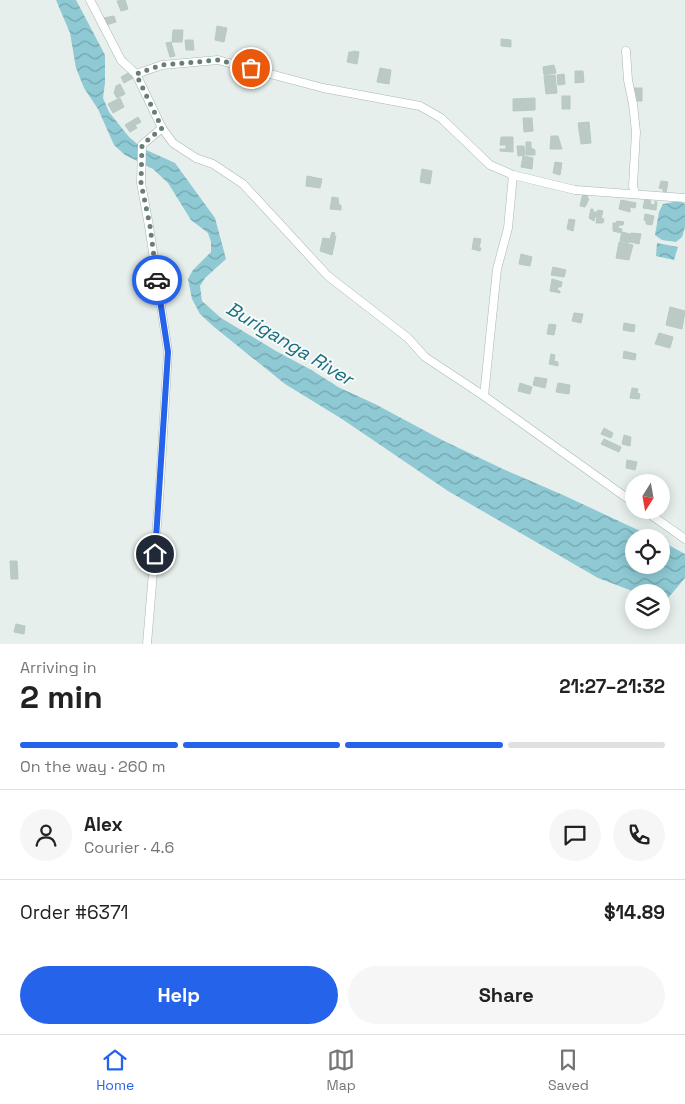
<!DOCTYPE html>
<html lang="en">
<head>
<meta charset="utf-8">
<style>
	body { margin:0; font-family:"Space Grotesk",sans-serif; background:#f6f6f6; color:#222; height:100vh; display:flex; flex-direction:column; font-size:19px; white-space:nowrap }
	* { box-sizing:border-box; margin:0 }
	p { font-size:16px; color:#767676 }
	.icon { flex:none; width:28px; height:28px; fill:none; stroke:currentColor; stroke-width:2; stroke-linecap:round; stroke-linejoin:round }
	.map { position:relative; height:644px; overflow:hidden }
	.side { display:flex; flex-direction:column; background:#fff; flex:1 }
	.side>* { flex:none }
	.needle { width:32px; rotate:191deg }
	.fabs { position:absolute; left:625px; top:474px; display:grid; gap:10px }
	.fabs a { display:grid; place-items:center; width:45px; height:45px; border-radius:50%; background:#fff; box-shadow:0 2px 12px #0003; font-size:25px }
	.pin { position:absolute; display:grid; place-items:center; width:42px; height:42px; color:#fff; margin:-21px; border:2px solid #fff; border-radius:50%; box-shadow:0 1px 5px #0007 }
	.courier { position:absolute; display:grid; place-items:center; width:50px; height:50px; margin:-25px; border:4px solid #2563eb; border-radius:50%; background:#fff; color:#222; box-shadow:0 1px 6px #0007 }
	.headline em { font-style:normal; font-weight:800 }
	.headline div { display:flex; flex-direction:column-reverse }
	.headline { display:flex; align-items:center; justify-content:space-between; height:85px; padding:0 20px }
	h1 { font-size:32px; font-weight:800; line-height:38px }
	.bar { display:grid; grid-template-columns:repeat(4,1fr); gap:8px 5px; align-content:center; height:60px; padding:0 20px }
	.bar i { height:6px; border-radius:4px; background:#e0e0e0 }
	.bar .active { background:#2563eb }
	.bar p { grid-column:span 4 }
	.line { display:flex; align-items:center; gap:12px; padding:0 20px; border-top:1px solid #e0e0e0 }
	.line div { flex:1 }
	.round { display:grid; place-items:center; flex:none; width:52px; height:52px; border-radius:26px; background:#f6f6f6 }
	.primary-button { display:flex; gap:10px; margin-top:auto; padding:10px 20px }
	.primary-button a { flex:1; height:58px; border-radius:30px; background:#2563eb; color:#fff; font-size:20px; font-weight:800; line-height:58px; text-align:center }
	.primary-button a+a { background:#f6f6f6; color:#222 }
	.dock { display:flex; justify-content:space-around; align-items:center; height:70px; border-top:1px solid #e0e0e0; background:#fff; font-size:14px; color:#767676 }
	.dock a { display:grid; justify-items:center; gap:2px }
	.dock .active { color:#2563eb }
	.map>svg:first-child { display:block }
</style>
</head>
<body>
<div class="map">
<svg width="685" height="644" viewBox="0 0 685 644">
	<defs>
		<pattern id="water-waves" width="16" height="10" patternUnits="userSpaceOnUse" patternTransform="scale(1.25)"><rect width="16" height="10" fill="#8ec9d4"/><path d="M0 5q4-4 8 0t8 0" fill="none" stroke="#74a5ad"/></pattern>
	</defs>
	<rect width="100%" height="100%" fill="#e6efeb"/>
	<!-- water -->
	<g fill="url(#water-waves)">
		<path d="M56 0H76L105 55V83L103 98 109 112 129 137 142 148 175 163 215 218 226 259 205 278 200 286 202 301 221 318 276 351 313 371 338 387 375 404 444 441 503 469 563 495 653 537 634 538V565H661V541L685 554V578L663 604 661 603V592H635L598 578 448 491 342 419 285 384 213 326 200 314 192 299 188 279 193 270 211 252V242L208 233 191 220 168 183 153 169 125 155 114 145 98 109 84 88 76 68 70 33Z"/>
		<path d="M679 201 685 204V227L682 237 676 242 662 240 655 235 659 212 663 204Z"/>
		<path d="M657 243 678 247 674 260 656 256Z"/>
	</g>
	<!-- building -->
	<g fill="#bbcac4" stroke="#b8c9c2">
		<path d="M125 0 128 9 121 11 117 1Z"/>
		<path d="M114 16 116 22 106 25 104 18Z"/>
		<path d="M217 26 227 28 224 42 215 40Z"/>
		<path d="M173 30H183L182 42H172Z"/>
		<path d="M501 39 511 40V47L501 46Z"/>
		<path d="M185 40H193L194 50H186Z"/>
		<path d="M171 42 175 56 170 57 166 43Z"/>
		<path d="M353 51 359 52 357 64 347 62 349 52H353Z"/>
		<path d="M554 65 556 73 544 75 543 67Z"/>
		<path d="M380 68 391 70 389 84 377 82Z"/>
		<path d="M575 71H583L584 82 575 83Z"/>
		<path d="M130 72 133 78 124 83 121 77Z"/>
		<path d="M564 74 565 84 558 85 557 75Z"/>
		<path d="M555 75 557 93 546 94 544 76Z"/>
		<path d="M120 84 125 94 117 98 114 93 116 86Z"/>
		<rect x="634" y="88" width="8" height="13"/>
		<rect x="562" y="96" width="8" height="13"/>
		<path d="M120 98 124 107 113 113 108 104Z"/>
		<path d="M535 98V110L513 111V99Z"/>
		<path d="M138 117 141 122 135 125 137 128 130 132 125 125Z"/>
		<path d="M523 118H532L533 131 524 132Z"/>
		<path d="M589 122 591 143 581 144 578 123Z"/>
		<path d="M551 136H558L562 149H550Z"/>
		<path d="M501 137H513V152L500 151V149H506V145H500Z"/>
		<path d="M526 142H531V148L535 150V155H526Z"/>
		<path d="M517 146H524L525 155 518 156Z"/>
		<path d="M523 156 533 158 532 169 521 167Z"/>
		<path d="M555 162 562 163 560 175 553 173Z"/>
		<path d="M422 169 432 171 430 184 420 182Z"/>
		<path d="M307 176 322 179 320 188 306 186Z"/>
		<path d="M661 181 668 182 666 193 663 192V189L659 188Z"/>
		<path d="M583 193 588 194 587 198 589 199 585 207 580 206Z"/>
		<path d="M332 197 338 198 339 205H341V210L330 209Z"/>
		<path d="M645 199 651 201 650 204 655 205V201L657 202 656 210 643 208Z"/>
		<path d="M621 200 636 203 635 208 630 207V212L619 209Z"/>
		<path d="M591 209H593V212H597L598 210 603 211 601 218 604 219 603 223H596L597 217H595L594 221 589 218Z"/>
		<path d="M645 214 654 216 652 225 646 224V221L644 220Z"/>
		<path d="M569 219 575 220 573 231 567 229Z"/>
		<path d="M617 221 624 222 623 225H619L618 228 622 229 621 233 613 231V223H616Z"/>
		<path d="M332 232 335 233 334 236H336L332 255 320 251 323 238 330 239Z"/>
		<path d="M622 232 630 234 629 243 620 241Z"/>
		<path d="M631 233 641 234 639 244 630 242Z"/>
		<path d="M474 238 481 239 479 248H481L480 251 472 249Z"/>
		<path d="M619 242 633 245 629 260 616 258Z"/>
		<path d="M521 254 532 257 530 266 519 264Z"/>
		<path d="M553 267 566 270 564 277 551 275Z"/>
		<path d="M552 279 562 282 561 287H558L557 290 560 291V293L550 291Z"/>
		<path d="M670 307 685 311 682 329 666 325Z"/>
		<path d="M574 313 583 314 581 323 572 321Z"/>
		<path d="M624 323 635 325 634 332 623 330Z"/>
		<path d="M549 324 556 325 554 335 547 334Z"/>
		<path d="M659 333 673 337 670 348 655 344Z"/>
		<path d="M624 351 636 354 635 360 623 358Z"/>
		<path d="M551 354 555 355 554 361 558 362V366L549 364Z"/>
		<path d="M535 377 547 379 545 388 533 385Z"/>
		<path d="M520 383 532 387 530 394 518 391Z"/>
		<path d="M558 383 570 385 569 394 556 392Z"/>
		<path d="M632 388 638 389 637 393 640 394 639 399 630 398Z"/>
		<path d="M604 428 613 433 611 438 601 434Z"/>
		<path d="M624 435 631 437 630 446 622 444Z"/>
		<path d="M604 439 621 447 619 452 601 444Z"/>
		<path d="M627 460 637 462 635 470 626 468Z"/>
		<path d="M10 561H17L18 579H11Z"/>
		<path d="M16 624 25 626 24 634 14 632Z"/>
	</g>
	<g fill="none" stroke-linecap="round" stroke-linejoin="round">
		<!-- minor casing -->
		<g stroke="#a8b8b2" stroke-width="9">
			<g id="minor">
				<path d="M90 0 121 60 136 74 162 128 142 145 141 183 149 226 168 352 159 500 147 644"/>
				<path d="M626 51 628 80 633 104 636 132 633 186 635 194"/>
				<path d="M136 74 162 65 218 60 323 88 420 106 441 118 490 165 513 175 575 190 685 198"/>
				<path d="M162 128 173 143 196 158 213 164 243 184 328 276 408 338 425 357 484 396 497 269 508 228 513 175"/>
				<path d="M484 396 634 503"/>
				<path d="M644 510 685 539"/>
			</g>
		</g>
		<!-- minor -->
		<use href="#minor" stroke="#fff" stroke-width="8"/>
	</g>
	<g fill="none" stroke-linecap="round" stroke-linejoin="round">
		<!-- done -->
		<path stroke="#687f78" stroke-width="5" stroke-dasharray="0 9" d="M157 280 150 226 141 183 142 145 162 128 136 74 162 65 218 60 251 68"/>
		<!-- route -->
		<path stroke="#2563eb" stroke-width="6" d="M155 554 168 352 157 280"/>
	</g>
	<g text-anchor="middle" stroke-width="4" stroke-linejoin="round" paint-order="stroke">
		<!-- water labels -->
		<g font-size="19" font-style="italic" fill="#1c6f80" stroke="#f7fbf9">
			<text transform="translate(290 343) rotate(31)" y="7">Buriganga River</text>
		</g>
	</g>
</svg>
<div class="fabs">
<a><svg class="needle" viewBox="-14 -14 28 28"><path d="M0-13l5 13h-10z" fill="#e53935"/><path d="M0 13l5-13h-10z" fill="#767676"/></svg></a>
<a><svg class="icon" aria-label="locate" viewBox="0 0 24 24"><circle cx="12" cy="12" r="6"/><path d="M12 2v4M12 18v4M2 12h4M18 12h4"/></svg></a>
<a><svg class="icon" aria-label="layers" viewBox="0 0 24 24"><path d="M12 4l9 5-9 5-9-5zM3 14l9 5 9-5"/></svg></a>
</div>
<div class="pin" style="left:251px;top:68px;background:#ea580c"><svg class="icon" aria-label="bag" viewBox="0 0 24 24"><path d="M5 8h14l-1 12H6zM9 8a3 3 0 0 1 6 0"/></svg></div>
<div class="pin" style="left:155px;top:554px;background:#1f2937"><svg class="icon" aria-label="home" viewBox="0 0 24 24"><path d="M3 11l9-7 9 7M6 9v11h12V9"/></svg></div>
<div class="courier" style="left:157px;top:280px"><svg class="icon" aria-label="car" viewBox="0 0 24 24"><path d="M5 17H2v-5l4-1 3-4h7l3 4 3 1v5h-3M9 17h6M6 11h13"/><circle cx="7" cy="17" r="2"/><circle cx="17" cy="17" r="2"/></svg></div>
</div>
<section class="side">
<div class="headline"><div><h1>2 min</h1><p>Arriving in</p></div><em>21:27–21:32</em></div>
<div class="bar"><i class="active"></i><i class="active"></i><i class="active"></i><i></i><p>On the way · 260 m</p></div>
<div class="line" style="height:90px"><a class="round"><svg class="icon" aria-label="person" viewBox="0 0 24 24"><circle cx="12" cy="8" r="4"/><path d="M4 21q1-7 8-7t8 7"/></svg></a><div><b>Alex</b><p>Courier · 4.6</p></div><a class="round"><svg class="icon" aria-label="chat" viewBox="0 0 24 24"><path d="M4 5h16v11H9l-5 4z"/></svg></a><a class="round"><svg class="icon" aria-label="phone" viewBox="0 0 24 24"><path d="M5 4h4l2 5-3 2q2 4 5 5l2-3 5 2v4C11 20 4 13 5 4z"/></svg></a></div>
<div class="line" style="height:65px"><div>Order #6371</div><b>$14.89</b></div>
<div class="primary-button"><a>Help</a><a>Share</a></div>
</section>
<nav class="dock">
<a class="active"><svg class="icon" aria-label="home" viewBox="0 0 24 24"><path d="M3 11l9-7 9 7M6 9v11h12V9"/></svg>Home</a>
<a><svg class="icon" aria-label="map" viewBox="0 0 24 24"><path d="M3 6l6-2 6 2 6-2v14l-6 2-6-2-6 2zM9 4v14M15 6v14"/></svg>Map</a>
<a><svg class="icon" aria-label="saved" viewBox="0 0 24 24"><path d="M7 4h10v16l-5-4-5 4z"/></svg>Saved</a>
</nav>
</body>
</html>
